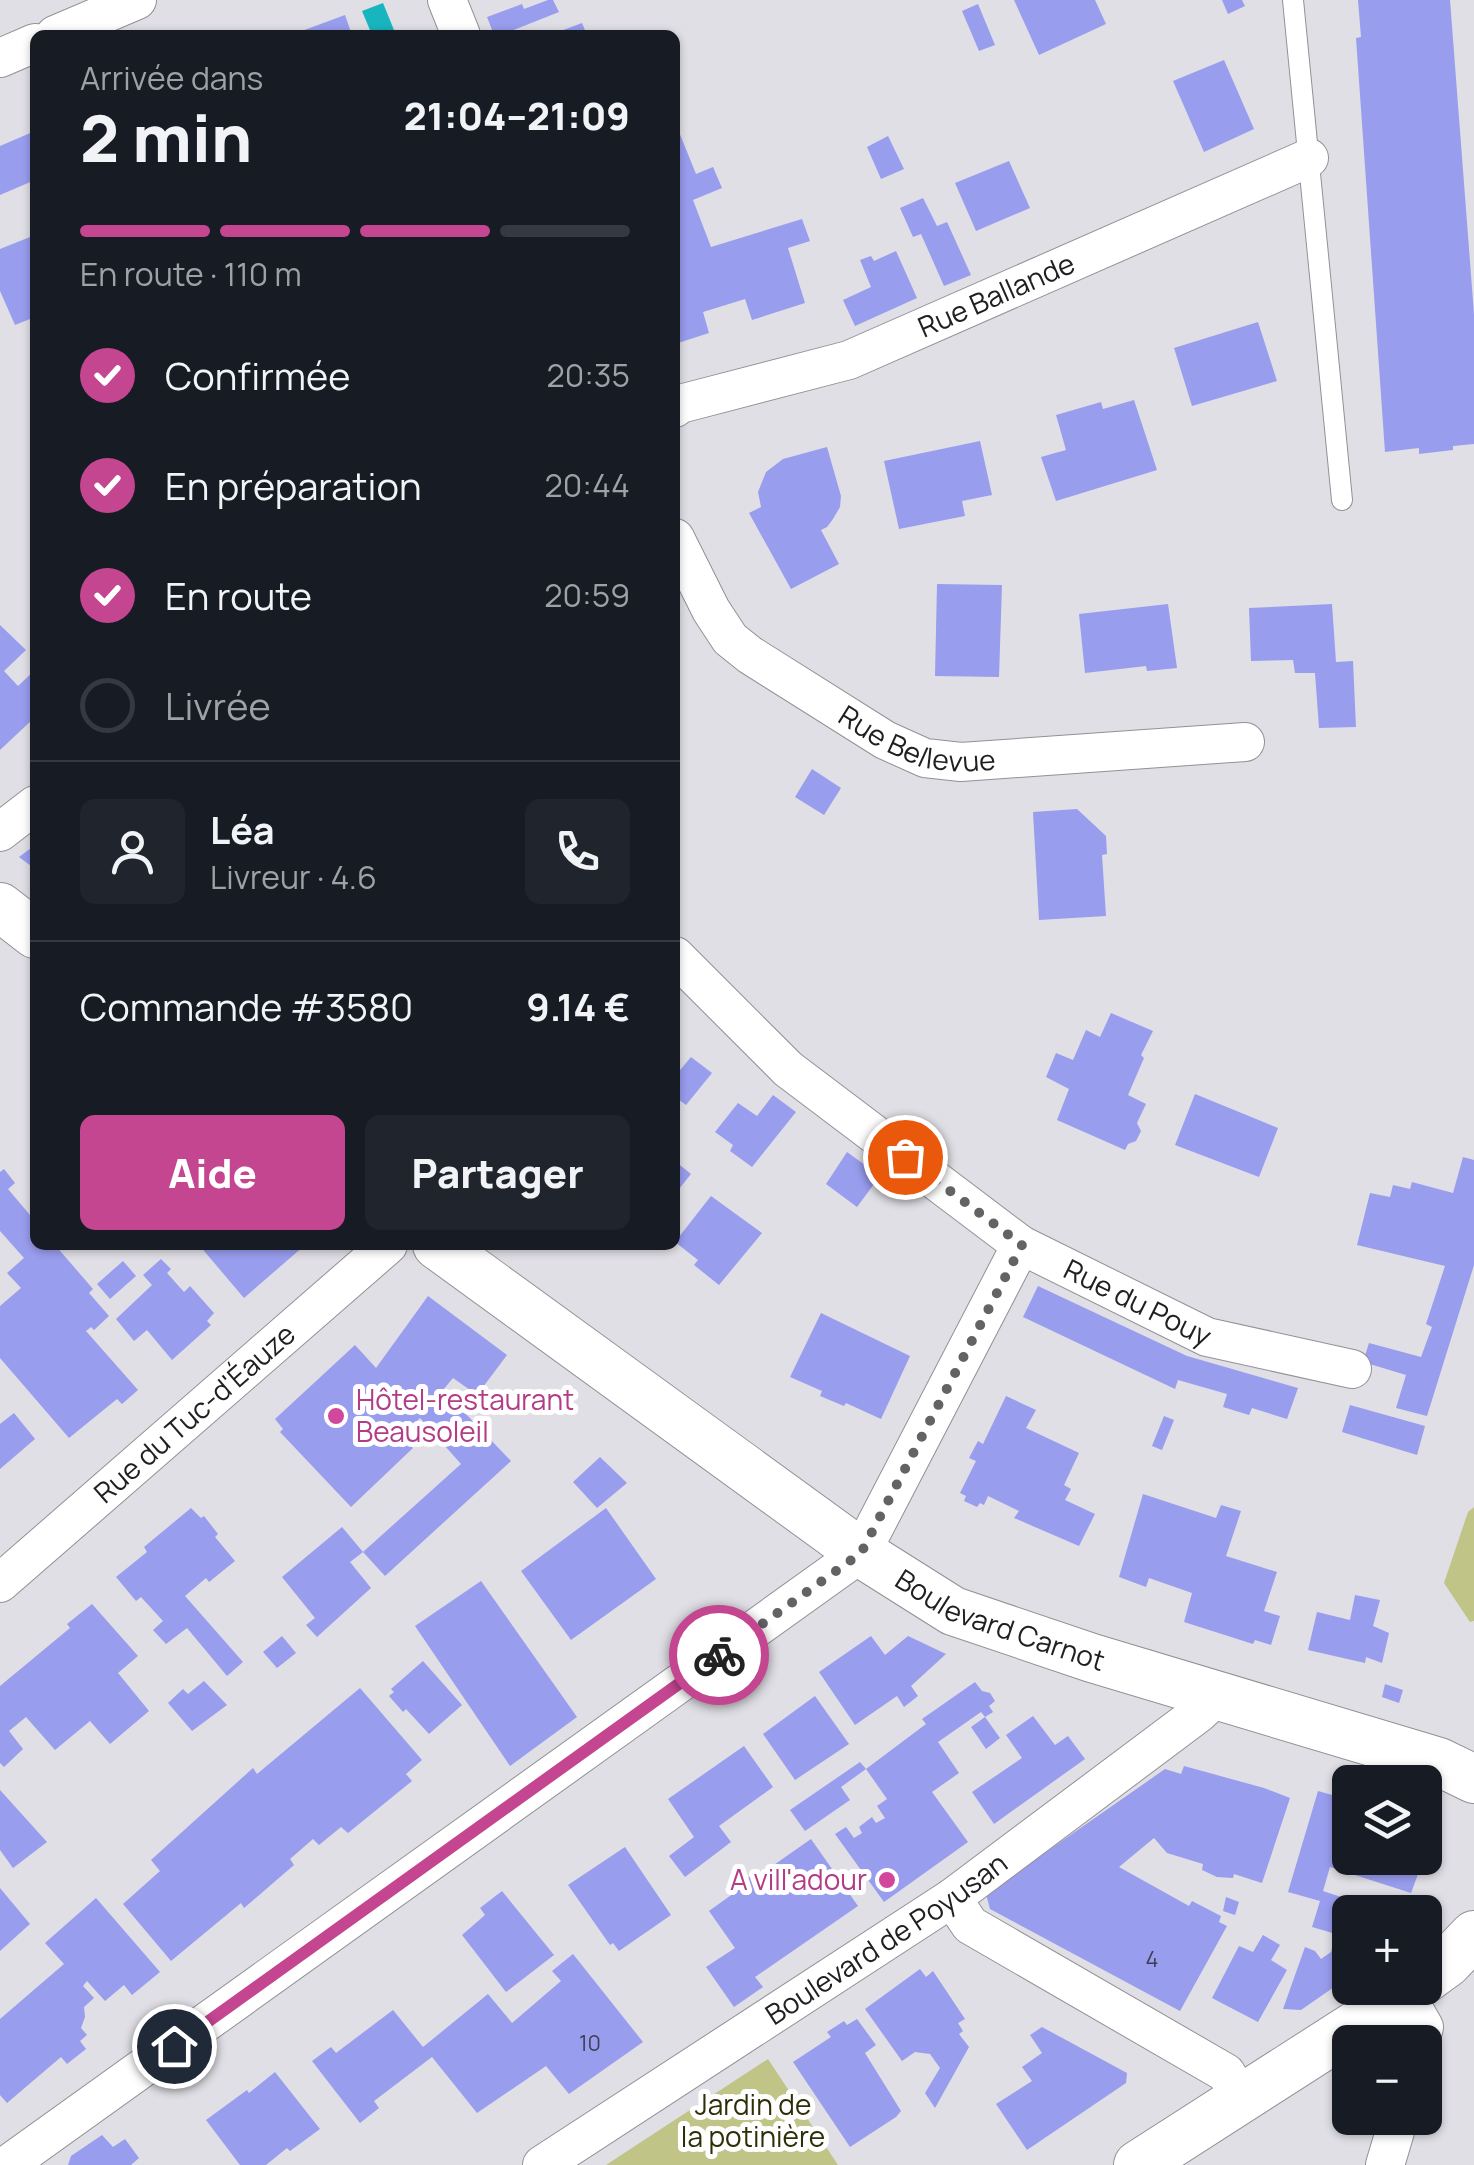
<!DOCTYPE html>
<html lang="fr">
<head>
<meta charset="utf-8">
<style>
	body { margin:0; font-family:Manrope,sans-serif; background:#20242c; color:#f1f3f6; height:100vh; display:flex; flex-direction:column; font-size:38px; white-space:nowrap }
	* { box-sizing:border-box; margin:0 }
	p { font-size:32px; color:#9ea1a6 }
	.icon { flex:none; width:55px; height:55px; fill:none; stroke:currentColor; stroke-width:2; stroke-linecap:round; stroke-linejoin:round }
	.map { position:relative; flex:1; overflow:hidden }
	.drawer { position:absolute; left:30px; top:30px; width:650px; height:1220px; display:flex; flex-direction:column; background:#171b24; border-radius:15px; box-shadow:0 2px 8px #0004 }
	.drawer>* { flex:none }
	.tools { position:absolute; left:1332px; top:1765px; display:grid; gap:20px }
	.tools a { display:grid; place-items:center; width:110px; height:110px; border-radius:15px; background:#171b24; box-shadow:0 2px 8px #0004; font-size:50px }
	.pin { position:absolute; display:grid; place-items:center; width:85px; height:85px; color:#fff; margin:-42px; border:5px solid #fff; border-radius:50%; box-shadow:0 2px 10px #0007 }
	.courier { position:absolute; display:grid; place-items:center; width:100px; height:100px; margin:-50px; border:8px solid #c44590; border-radius:50%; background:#fff; color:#222; box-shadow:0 2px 12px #0007 }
	.overview em { font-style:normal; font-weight:800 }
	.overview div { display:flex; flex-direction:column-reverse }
	.overview { display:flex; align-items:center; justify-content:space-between; height:170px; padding:0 50px }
	h1 { font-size:65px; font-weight:800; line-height:75px }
	.bar { display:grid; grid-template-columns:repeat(4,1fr); gap:15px 10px; align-content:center; height:120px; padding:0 50px }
	.bar i { height:12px; border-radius:8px; background:#363941 }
	.bar .current { background:#c44590 }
	.bar p { grid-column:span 4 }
	.line { display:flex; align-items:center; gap:25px; padding:0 50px; border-top:2px solid #363941 }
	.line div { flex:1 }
	.round { display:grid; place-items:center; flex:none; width:105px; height:105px; border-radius:15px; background:#20242c }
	ol { padding:0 50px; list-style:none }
	li { display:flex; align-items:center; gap:30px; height:110px }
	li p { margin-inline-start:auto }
	li .icon { padding:10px; border-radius:50%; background:#c44590; color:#fff; stroke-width:4 }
	li:last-child { color:#9ea1a6 }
	li i { width:55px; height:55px; border:5px solid #363941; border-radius:50% }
	.action { display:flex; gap:20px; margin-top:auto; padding:20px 50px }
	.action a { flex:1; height:115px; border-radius:15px; background:#c44590; color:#fff; font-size:40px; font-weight:800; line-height:115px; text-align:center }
	.action a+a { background:#20242c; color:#f1f3f6 }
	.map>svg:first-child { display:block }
</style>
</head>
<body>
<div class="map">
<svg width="1474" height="2165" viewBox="0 0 1474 2165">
	<rect width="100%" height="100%" fill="#dfdfe5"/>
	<!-- green -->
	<g fill="#c0c486">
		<path d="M1474 1507V1621L1470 1622 1444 1583 1468 1512Z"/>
		<path d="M768 2059 838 2165H606Z"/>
	</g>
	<!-- water -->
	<path fill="#19b5be" d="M383 3 396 35H372L362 11Z"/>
	<!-- building -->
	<g fill="#999dee">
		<path d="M548 0H553L559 12 501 35H494L487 17 522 4 524 9Z"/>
		<path d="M1014 0H1095L1106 24 1039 55Z"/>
		<path d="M1222 0H1242L1245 6 1228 14Z"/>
		<path d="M1358 0H1450L1474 314V444L1453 446V450L1419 454V448L1385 452 1356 38 1361 37Z"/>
		<path d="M978 4 995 45 979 51 962 11Z"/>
		<path d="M345 15 352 35H291Z"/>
		<path d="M582 23 587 35H550Z"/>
		<path d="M1224 60 1254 129 1204 152 1173 81Z"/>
		<path d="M675 122 696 174 713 167 722 188 693 200 711 247 802 219 810 241 788 248 805 303 752 320 745 299 703 312 709 333 675 344Z"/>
		<path d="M35 131V180L0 195V146Z"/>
		<path d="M888 136 904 169 881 179 867 147Z"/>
		<path d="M1009 161 1030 208 976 231 955 183Z"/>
		<path d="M923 198 937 226 947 222 971 275 944 286 921 234 913 237 900 208Z"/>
		<path d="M35 235V317L15 325 0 291V249Z"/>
		<path d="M896 251 917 298 855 326 843 300 871 287 860 260 871 256 874 261Z"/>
		<path d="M1258 322 1277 381 1192 406 1174 348Z"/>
		<path d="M1134 400 1157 470 1056 501 1041 457 1066 450 1056 415 1101 402 1103 409Z"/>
		<path d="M980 441 992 495 962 501 965 516 899 529 884 461Z"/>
		<path d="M827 447 841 496 840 507 833 519 827 527 821 530 839 564 791 589 749 513 761 507 758 492 766 472 783 459Z"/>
		<path d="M937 584 1002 585 999 677 935 676Z"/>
		<path d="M1168 604 1177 668 1147 671 1146 666 1085 673 1079 614Z"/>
		<path d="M1332 604 1336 662 1353 661 1356 727 1319 728 1315 673H1295L1293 660 1251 661 1249 608Z"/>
		<path d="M0 625 26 650 4 671 18 686 35 670V721L33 719 0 750Z"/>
		<path d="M812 769 841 788 824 815 795 797Z"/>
		<path d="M1077 809 1106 836 1107 854 1102 855 1106 916 1039 920 1033 812Z"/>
		<path d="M35 845V869L19 857Z"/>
		<path d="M1111 1013 1153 1031 1141 1055 1144 1058 1128 1095 1146 1104 1137 1123 1141 1131 1136 1141 1128 1144 1125 1150 1057 1120 1069 1089 1046 1077 1056 1053 1073 1060 1086 1030 1100 1037Z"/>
		<path d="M691 1057 712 1073 686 1105 675 1097V1076Z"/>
		<path d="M1195 1094 1278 1128 1259 1177 1175 1145Z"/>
		<path d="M773 1095 796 1112 752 1167 730 1151 733 1145 715 1132 738 1103 757 1116Z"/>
		<path d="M847 1152 880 1176 857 1207 826 1184Z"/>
		<path d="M1463 1157 1474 1160V1265L1427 1416 1396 1408 1406 1375 1363 1362 1369 1343 1421 1357 1432 1327 1426 1324 1445 1266 1357 1245 1370 1193 1390 1197 1393 1185 1410 1189 1412 1182 1453 1193Z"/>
		<path d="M675 1161 691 1174 675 1194Z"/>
		<path d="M4 1169 15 1183 8 1189 35 1221V1245H55L93 1289 89 1293 109 1316 94 1330 91 1327 86 1331 138 1390 122 1404 117 1399 69 1438 0 1358V1306L21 1288 7 1273 24 1258 0 1231V1172Z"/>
		<path d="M711 1196 762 1233 719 1285 694 1265 698 1260 675 1242Z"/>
		<path d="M199 1245H305L244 1298Z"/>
		<path d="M161 1259 171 1269 167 1273 184 1292 190 1286 214 1313 207 1321 211 1325 172 1360 147 1330 134 1341 116 1319 152 1285 143 1275Z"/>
		<path d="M123 1261 136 1276 110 1299 97 1284Z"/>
		<path d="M1038 1286 1187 1356 1298 1388 1287 1419 1252 1408 1249 1415 1223 1407 1227 1394 1178 1380 1175 1389 1023 1317Z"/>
		<path d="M428 1296 507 1355 477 1395 453 1378 443 1390 511 1461 385 1576 363 1552 461 1464 420 1418 402 1436 413 1448 351 1507 280 1432 283 1429 275 1419 355 1345 376 1368Z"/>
		<path d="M821 1313 910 1356 881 1419 846 1403 844 1406 820 1396 822 1391 790 1377Z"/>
		<path d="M1006 1396 1036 1410 1026 1428 1079 1453 1064 1485 1071 1489 1065 1500 1095 1514 1079 1546 1014 1518 1019 1511 988 1496 984 1505 980 1503 977 1507 964 1501 966 1496 960 1493 976 1461 969 1458 978 1441 983 1444Z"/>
		<path d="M1350 1405 1425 1426 1417 1455 1342 1432Z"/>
		<path d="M14 1413 35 1439 0 1469V1424Z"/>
		<path d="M1164 1416 1174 1420 1162 1450 1152 1446Z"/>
		<path d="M600 1457 627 1483 597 1508 573 1482Z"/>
		<path d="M1143 1494 1216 1518 1221 1505 1241 1511 1226 1556 1277 1572 1264 1611 1280 1616 1271 1645 1255 1640 1253 1644 1184 1622 1192 1593 1149 1578 1146 1587 1119 1577Z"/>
		<path d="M191 1508 201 1518 204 1516 218 1534 215 1537 235 1561 209 1582 206 1578 185 1596 243 1662 227 1676 187 1628 166 1644 153 1630 163 1621 141 1597 136 1601 116 1577 147 1552 144 1547Z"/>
		<path d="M606 1508 656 1579 571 1640 521 1571Z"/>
		<path d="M342 1527 363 1552 350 1562 371 1588 317 1637 306 1625 315 1618 282 1577Z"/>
		<path d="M481 1581 577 1717 510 1766 415 1626Z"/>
		<path d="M1355 1595 1380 1600 1373 1626 1389 1633 1382 1663 1366 1657 1365 1663 1308 1650 1317 1612 1350 1620Z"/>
		<path d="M92 1604 138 1656 118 1673 149 1711 110 1744 90 1721 55 1750 26 1717 9 1731 23 1749 4 1767 0 1763V1686L70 1628 67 1624Z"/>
		<path d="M282 1636 296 1653 277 1668 263 1652Z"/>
		<path d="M871 1636 885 1655 908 1636 946 1654 911 1686 918 1696 904 1707 897 1696 855 1725 819 1672Z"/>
		<path d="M423 1661 462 1705 429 1734 406 1709 403 1712 389 1696 394 1692 391 1689Z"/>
		<path d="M204 1681 227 1705 192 1731 168 1703 183 1689 188 1694Z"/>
		<path d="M975 1682 982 1691 990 1693 995 1701 989 1706 993 1712 985 1717 1000 1738 986 1749 971 1727 985 1717 981 1712 938 1742 959 1773 932 1792 968 1842 884 1902 835 1834 846 1827 854 1838 862 1833 859 1827 872 1817 876 1823 885 1818 877 1806 887 1799 866 1769 926 1724 922 1719Z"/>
		<path d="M1385 1684 1403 1690 1399 1703 1382 1697Z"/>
		<path d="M360 1688 422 1760 406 1774 412 1781 348 1833 341 1827 319 1845 313 1839 290 1859 294 1865 244 1908 241 1903 171 1961 123 1904 160 1871 151 1860 253 1768 257 1774Z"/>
		<path d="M815 1696 849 1744 795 1780 763 1734Z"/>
		<path d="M1033 1716 1055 1745 1068 1736 1085 1759 994 1824 972 1792 1022 1758 1006 1735Z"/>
		<path d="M744 1746 773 1787 719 1826 731 1842 685 1877 669 1856 694 1837 668 1799Z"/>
		<path d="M860 1762 866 1769 841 1787 850 1800 805 1831 790 1810Z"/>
		<path d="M1184 1766 1264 1788 1290 1798 1262 1883 1234 1874 1233 1878 1217 1877 1202 1870 1203 1864 1167 1853 1154 1838 1119 1867 1189 1906 1192 1901 1221 1916 1219 1922 1227 1926 1180 2011 990 1909 986 1894 1165 1769 1181 1774Z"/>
		<path d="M0 1790 47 1842 13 1868 0 1850Z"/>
		<path d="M1318 1791 1350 1800 1348 1810H1350V1858H1424L1411 1893 1330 1867 1323 1891 1386 1912H1350V1976L1301 2010 1283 2009 1305 1947 1315 1951 1321 1959 1331 1952 1336 1934 1312 1927 1320 1901 1288 1892Z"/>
		<path d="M811 1839 858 1906 755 1977 763 1987 734 2007 706 1967 735 1948 709 1911 734 1893 732 1889 758 1871 761 1874Z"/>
		<path d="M625 1847 671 1915 619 1951 613 1943 610 1945 568 1885Z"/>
		<path d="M0 1888 30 1924 0 1951Z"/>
		<path d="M502 1891 554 1955 506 1992 462 1935 485 1915 480 1908Z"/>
		<path d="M1226 1897 1239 1902 1235 1915 1223 1911Z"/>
		<path d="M96 1898 160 1972 132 1995 124 1985 105 2001 87 1981 83 1986 94 1998 84 2007 85 2017 81 2028 87 2035 80 2041 86 2049 67 2064 61 2057 7 2103 0 2095V2019L64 1964 45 1943Z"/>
		<path d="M1263 1935 1280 1945 1271 1960 1287 1970 1258 2022 1212 1998 1239 1946 1253 1952Z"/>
		<path d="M573 1954 643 2042 569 2094 546 2066 477 2113 432 2057 374 2101 379 2108 360 2123 312 2061 331 2047 336 2053 393 2010 423 2047 488 1994 512 2023 561 1981 552 1971Z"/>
		<path d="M920 1969 926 1977 933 1971 965 2019 958 2023 963 2031 959 2034 969 2047 935 2108 925 2093 940 2068 930 2054 915 2052 902 2061 865 2009Z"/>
		<path d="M857 2019 876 2045 865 2053 901 2111 896 2117 850 2147 793 2062 831 2037 827 2032 844 2021 847 2025Z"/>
		<path d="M1042 2027 1127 2073 1126 2083 1027 2150 996 2104 1032 2081 1022 2067 1042 2053 1030 2035Z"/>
		<path d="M275 2072 320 2129 290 2151 287 2148 266 2165H240L206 2120 247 2090 249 2093Z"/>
		<path d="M102 2135 113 2147 125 2139 139 2158 131 2165H68L71 2156Z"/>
	</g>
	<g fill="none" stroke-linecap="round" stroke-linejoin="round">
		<!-- service casing -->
		<g stroke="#919196" stroke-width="22">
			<path id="service" d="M1293 0 1342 500"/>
		</g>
		<!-- minor casing -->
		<g stroke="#919196" stroke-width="40">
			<g id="minor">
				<path d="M447 0 461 35"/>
				<path d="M55 35 137 0"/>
				<path d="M0 58 35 43"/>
				<path id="s1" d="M675 408 680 404 849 360 1309 158"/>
				<path id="s2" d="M675 538 711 610 730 639 750 655 885 740 925 758 961 762 1245 742"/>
				<path d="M0 832 35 805"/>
				<path id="s3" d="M675 956 788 1069 1021 1245 1207 1337 1352 1369"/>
				<path id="s4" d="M0 1583 388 1245"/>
				<path d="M952 1898 970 1925 1226 2073 1241 2098"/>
				<path d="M1405 1994 1424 2027 1420 2042"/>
				<path d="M7 2165 861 1553 1021 1245"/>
				<path id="s5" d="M542 2165 952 1898 1199 1713 1219 1694"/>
				<path d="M1385 2165 1399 2118"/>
			</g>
		</g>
		<!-- tertiary casing -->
		<g stroke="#919196" stroke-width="50">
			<g id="tertiary">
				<path d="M0 907 35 934"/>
				<path id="s6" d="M437 1245 861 1553 953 1611 1092 1658 1439 1762 1474 1779"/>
				<path d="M1425 1979 1447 1963 1474 1935"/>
				<path d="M1138 2165 1414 1988"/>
			</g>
		</g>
		<!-- service -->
		<use href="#service" stroke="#fff" stroke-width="20"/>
		<!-- minor -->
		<use href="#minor" stroke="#fff" stroke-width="38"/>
		<!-- tertiary -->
		<use href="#tertiary" stroke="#fff" stroke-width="48"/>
	</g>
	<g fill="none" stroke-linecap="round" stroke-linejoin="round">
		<!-- done -->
		<path stroke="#636366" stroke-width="10" stroke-dasharray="0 18" d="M719 1655 861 1553 1022 1245 905 1157"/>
		<!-- route -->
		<path stroke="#c44590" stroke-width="12" d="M174 2046 719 1655"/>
	</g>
	<!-- markers -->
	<g fill="#d1479c" stroke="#fff" stroke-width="4">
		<circle cx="336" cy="1416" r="10"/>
		<circle cx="887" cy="1880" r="10"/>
	</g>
	<g text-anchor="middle" stroke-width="10" stroke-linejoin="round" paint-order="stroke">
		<!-- number labels -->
		<g font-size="22" fill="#3e3f55">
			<text x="1152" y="1967">4</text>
			<text x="590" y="2051">10</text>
		</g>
		<!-- street labels -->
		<g font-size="28" fill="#202022" stroke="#fff">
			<text dy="10" stroke="none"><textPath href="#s1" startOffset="342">Rue Ballande</textPath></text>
			<text dy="10" stroke="none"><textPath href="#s2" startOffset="332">Rue Bellevue</textPath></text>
			<text dy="10" stroke="none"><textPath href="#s3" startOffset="582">Rue du Pouy</textPath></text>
			<text dy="10" stroke="none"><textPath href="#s4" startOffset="258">Rue du Tuc-d'Éauze</textPath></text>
			<text dy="10" stroke="none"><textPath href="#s6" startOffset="680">Boulevard Carnot</textPath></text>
			<text dy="10" stroke="none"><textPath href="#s5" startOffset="412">Boulevard de Poyusan</textPath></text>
		</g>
		<!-- hotel labels -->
		<g font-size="28" fill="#b23c85" stroke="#fff" text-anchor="start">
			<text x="356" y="1410">Hôtel-restaurant<tspan x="356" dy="32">Beausoleil</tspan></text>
			<text x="867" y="1890" text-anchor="end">A vill'adour</text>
		</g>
		<!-- park labels -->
		<g font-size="28" fill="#2d2f06" stroke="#fff">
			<text x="753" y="2115">Jardin de<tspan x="753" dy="32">la potinière</tspan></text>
		</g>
	</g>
</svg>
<div class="tools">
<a><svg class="icon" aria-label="layers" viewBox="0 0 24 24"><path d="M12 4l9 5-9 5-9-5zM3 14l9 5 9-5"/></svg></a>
<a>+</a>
<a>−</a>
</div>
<div class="pin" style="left:905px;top:1157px;background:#ea580c"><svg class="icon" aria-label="bag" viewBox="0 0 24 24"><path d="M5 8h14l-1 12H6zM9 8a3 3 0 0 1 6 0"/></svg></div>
<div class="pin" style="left:174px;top:2046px;background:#1f2937"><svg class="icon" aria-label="home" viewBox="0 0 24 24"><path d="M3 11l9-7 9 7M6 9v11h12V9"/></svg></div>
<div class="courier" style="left:719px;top:1655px"><svg class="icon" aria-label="bike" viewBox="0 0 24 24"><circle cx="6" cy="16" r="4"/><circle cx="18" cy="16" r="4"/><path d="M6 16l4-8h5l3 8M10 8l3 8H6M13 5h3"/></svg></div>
<section class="drawer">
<div class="overview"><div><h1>2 min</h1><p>Arrivée dans</p></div><em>21:04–21:09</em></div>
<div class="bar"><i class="current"></i><i class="current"></i><i class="current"></i><i></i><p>En route · 110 m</p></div>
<ol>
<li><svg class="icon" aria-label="check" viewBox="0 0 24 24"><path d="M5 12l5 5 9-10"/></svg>Confirmée<p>20:35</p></li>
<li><svg class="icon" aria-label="check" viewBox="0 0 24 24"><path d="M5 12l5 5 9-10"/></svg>En préparation<p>20:44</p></li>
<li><svg class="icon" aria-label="check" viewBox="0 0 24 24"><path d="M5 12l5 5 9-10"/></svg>En route<p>20:59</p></li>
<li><i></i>Livrée</li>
</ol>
<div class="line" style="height:180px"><a class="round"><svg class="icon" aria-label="person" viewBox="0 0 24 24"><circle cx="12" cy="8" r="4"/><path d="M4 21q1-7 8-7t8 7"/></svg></a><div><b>Léa</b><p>Livreur · 4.6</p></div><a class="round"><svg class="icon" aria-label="phone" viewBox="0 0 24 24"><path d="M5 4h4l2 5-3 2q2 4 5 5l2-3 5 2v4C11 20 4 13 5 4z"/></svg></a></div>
<div class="line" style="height:130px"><div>Commande #3580</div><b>9.14 €</b></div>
<div class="action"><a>Aide</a><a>Partager</a></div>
</section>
</div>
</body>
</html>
